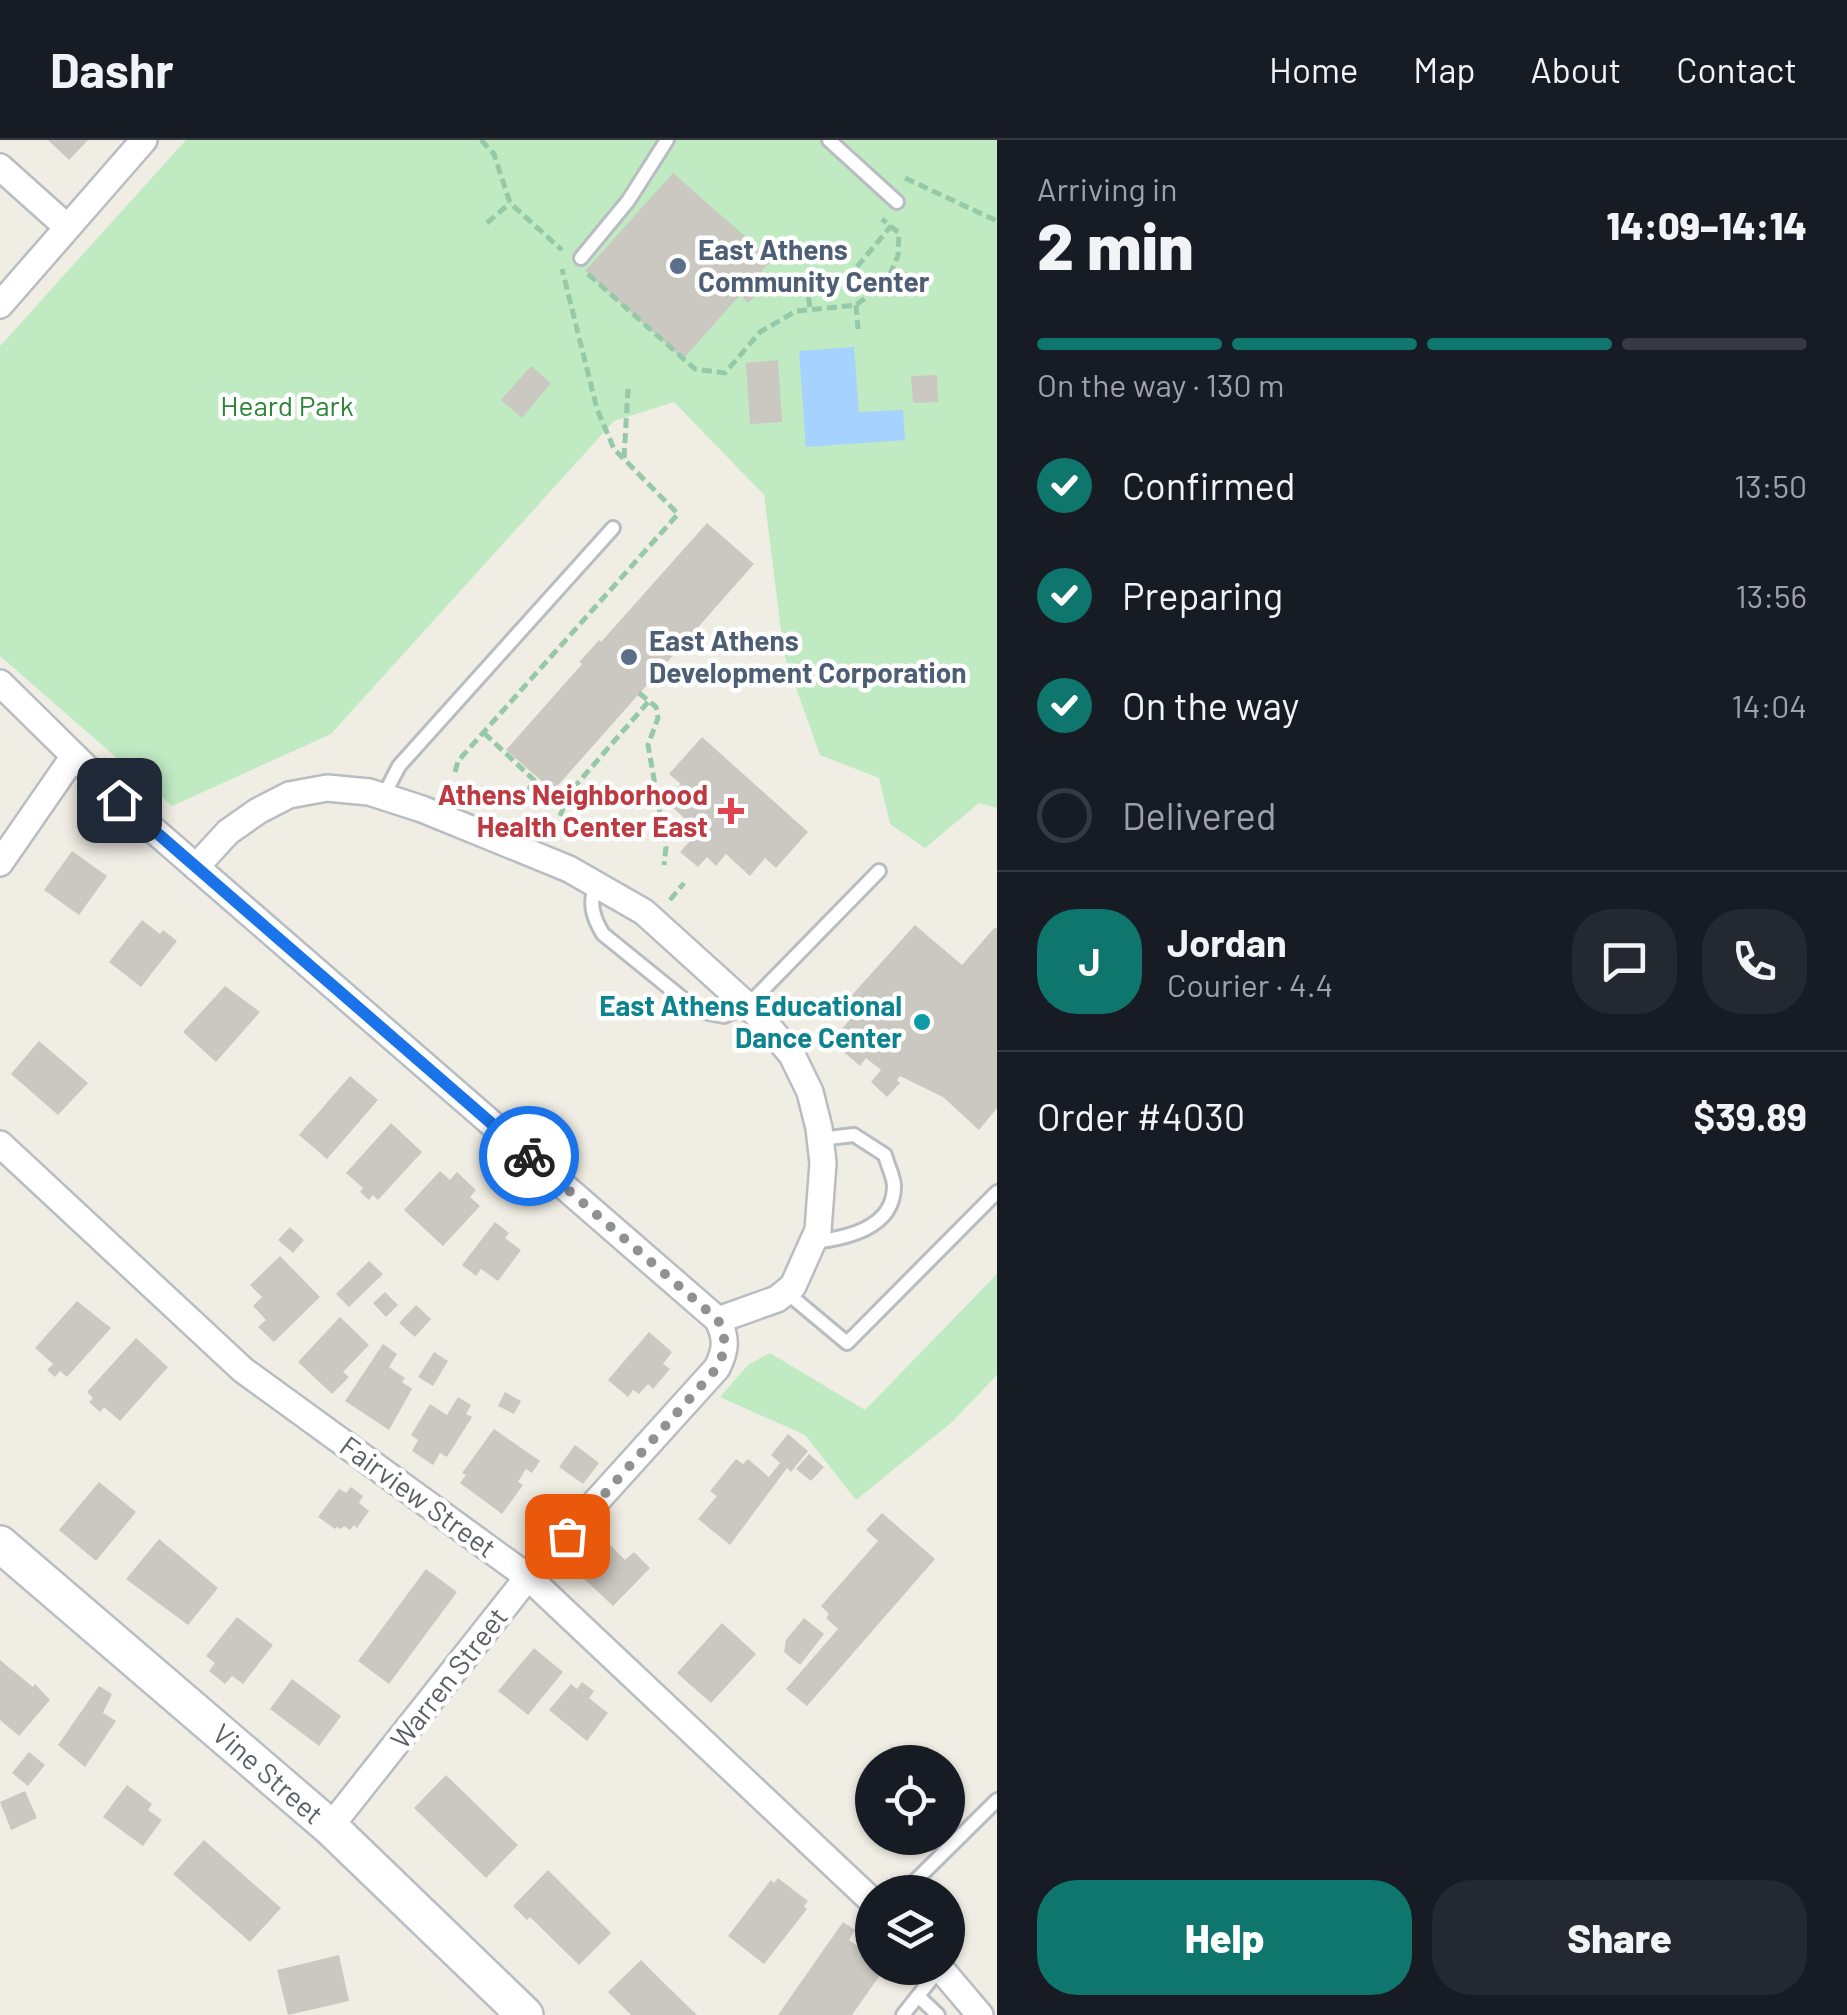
<!DOCTYPE html>
<html lang="en">
<head>
<meta charset="utf-8">
<style>
	body { margin:0; font-family:Barlow,sans-serif; background:#242831; color:#f1f3f6; height:100vh; display:flex; flex-direction:column; font-size:38px; white-space:nowrap }
	* { box-sizing:border-box; margin:0 }
	p { font-size:32px; color:#9ea1a6 }
	.icon { flex:none; width:55px; height:55px; fill:none; stroke:currentColor; stroke-width:2; stroke-linecap:round; stroke-linejoin:round }
	.map { position:relative; flex:1; overflow:hidden }
	.sheet { display:flex; flex-direction:column; background:#171b24; width:850px }
	.sheet>* { flex:none }
	.controls { position:absolute; left:855px; top:1605px; display:grid; gap:20px }
	.controls a { display:grid; place-items:center; width:110px; height:110px; border-radius:50%; background:#171b24; box-shadow:0 2px 8px #0004; font-size:50px }
	.pin { position:absolute; display:grid; place-items:center; width:85px; height:85px; color:#fff; margin:-42px; border-radius:20px; box-shadow:0 5px 15px #0006 }
	.courier { position:absolute; display:grid; place-items:center; width:100px; height:100px; margin:-50px; border:8px solid #1a73e8; border-radius:50%; background:#fff; color:#222; box-shadow:0 2px 12px #0007 }
	.overview em { font-style:normal; font-weight:800 }
	.overview div { display:flex; flex-direction:column-reverse }
	.overview { display:flex; align-items:center; justify-content:space-between; height:170px; padding:0 40px }
	h1 { font-size:65px; font-weight:800; line-height:75px }
	.bar { display:grid; grid-template-columns:repeat(4,1fr); gap:15px 10px; align-content:center; height:120px; padding:0 40px }
	.bar i { height:12px; border-radius:8px; background:#363941 }
	.bar .active { background:#0f766e }
	.bar p { grid-column:span 4 }
	.line { display:flex; align-items:center; gap:25px; padding:0 40px; border-top:2px solid #363941 }
	.line div { flex:1 }
	.round { display:grid; place-items:center; flex:none; width:105px; height:105px; border-radius:40px; background:#242831 }
	ol { padding:0 40px; list-style:none }
	li { display:flex; align-items:center; gap:30px; height:110px }
	li p { margin-inline-start:auto }
	li .icon { padding:10px; border-radius:50%; background:#0f766e; color:#fff; stroke-width:4 }
	li:last-child { color:#9ea1a6 }
	li i { width:55px; height:55px; border:5px solid #363941; border-radius:50% }
	.button { display:flex; gap:20px; margin-top:auto; padding:20px 40px }
	.button a { flex:1; height:115px; border-radius:40px; background:#0f766e; color:#fff; font-size:40px; font-weight:800; line-height:115px; text-align:center }
	.button a+a { background:#242831; color:#f1f3f6 }
	header { display:flex; align-items:center; gap:60px; box-sizing:border-box; height:140px; padding:0 50px; background:#171b24; border-bottom:2px solid #363941 }
	header strong { font-size:48px }
	nav { display:flex; gap:55px; margin-inline-start:auto; font-size:35px }
	main { display:flex; flex:1; min-height:0 }
	.map>svg:first-child { display:block }
</style>
</head>
<body>
<header>
<strong>Dashr</strong>
<nav><a>Home</a><a>Map</a><a>About</a><a>Contact</a></nav>
</header>
<main>
<div class="map">
<svg width="997" height="1875" viewBox="0 0 997 1875">
	<rect width="100%" height="100%" fill="#f0eee4"/>
	<!-- green -->
	<g fill="#bfeac2">
		<path d="M186 0H997V668L979 663 925 708 890 684 879 638 820 615 784 514 764 355 674 262 614 281 331 594 172 666 0 516V206Z"/>
		<path d="M997 1134V1235L952 1282 856 1360 805 1295 720 1257 748 1225 770 1213 865 1270Z"/>
	</g>
	<!-- water -->
	<path fill="#a5d2ff" d="M854 207 859 272 903 270 905 300 806 307 799 211Z"/>
	<!-- building -->
	<g fill="#cbc8c1">
		<path d="M48 0H88L69 20Z"/>
		<path d="M673 33 772 120 749 145 758 153 748 163 740 155 683 219 585 131Z"/>
		<path d="M778 220 782 282 750 284 746 223Z"/>
		<path d="M531 226 551 243 522 278 501 260Z"/>
		<path d="M937 235 938 262 913 263 911 236Z"/>
		<path d="M707 383 754 424 553 651 506 610 582 524 579 522 583 518 599 500 601 502Z"/>
		<path d="M702 597 808 692 776 728 765 718 750 736 726 714 716 726 707 717 698 727 680 712 690 701 679 692 689 682 665 661 681 644 669 634Z"/>
		<path d="M72 711 107 736 79 775 44 750Z"/>
		<path d="M142 780 160 794 163 790 177 801 141 847 109 822Z"/>
		<path d="M915 785 962 825 995 787 997 789V968L979 990 943 957 900 936 897 940 900 943 887 957 871 942 881 930 866 918 860 926 831 901 863 865 851 856Z"/>
		<path d="M225 846 260 872 216 922 183 892Z"/>
		<path d="M39 901 88 943 58 975 11 934Z"/>
		<path d="M350 936 378 960 327 1019 299 995Z"/>
		<path d="M391 983 422 1012 378 1060 373 1055 369 1060 360 1052 363 1048 346 1033Z"/>
		<path d="M440 1031 450 1040 457 1032 476 1050 470 1057 480 1066 443 1106 404 1070Z"/>
		<path d="M495 1082 509 1093 505 1098 521 1110 498 1141 481 1129 476 1136 462 1125Z"/>
		<path d="M290 1087 304 1100 293 1113 278 1100Z"/>
		<path d="M280 1116 320 1157 274 1202 258 1187 266 1180 253 1166 262 1157 250 1145Z"/>
		<path d="M369 1121 383 1134 349 1167 336 1154Z"/>
		<path d="M385 1152 398 1165 386 1177 373 1163Z"/>
		<path d="M77 1161 111 1188 67 1237 60 1231 55 1237 47 1230 53 1224 35 1208Z"/>
		<path d="M416 1165 431 1179 415 1197 399 1183Z"/>
		<path d="M340 1177 369 1205 343 1232 349 1237 332 1254 298 1222Z"/>
		<path d="M649 1192 672 1212 663 1224 670 1229 653 1249 648 1244 639 1254 633 1250 628 1257 608 1240Z"/>
		<path d="M136 1198 168 1227 120 1281 104 1267 100 1272 89 1262 93 1258 87 1252Z"/>
		<path d="M383 1204 397 1214 389 1227 405 1238 402 1242 412 1249 389 1290 345 1261Z"/>
		<path d="M434 1212 448 1221 433 1246 418 1237Z"/>
		<path d="M505 1252 521 1261 514 1274 498 1266Z"/>
		<path d="M458 1257 471 1265 466 1274 472 1277 447 1317 440 1313 433 1325 412 1311 418 1300 411 1295 430 1264 447 1275Z"/>
		<path d="M494 1289 540 1321 532 1333 526 1329 518 1342 523 1345 502 1374 460 1343 466 1335 462 1333Z"/>
		<path d="M788 1294 808 1311 791 1332 787 1328 730 1405 698 1379 717 1356 710 1351 736 1319 743 1324 748 1319 769 1337 780 1323 771 1315Z"/>
		<path d="M575 1305 599 1323 583 1344 559 1327Z"/>
		<path d="M809 1314 824 1327 811 1341 796 1329Z"/>
		<path d="M99 1342 136 1372 96 1421 59 1390Z"/>
		<path d="M351 1347 363 1356 359 1363 369 1371 357 1388 354 1385 350 1390 344 1386 341 1389 337 1387 335 1389 318 1377 339 1349 346 1353Z"/>
		<path d="M882 1373 935 1419 807 1566 786 1549 838 1489 826 1478 829 1474 821 1466 878 1401 866 1390Z"/>
		<path d="M159 1399 218 1448 188 1485 126 1439Z"/>
		<path d="M605 1400 625 1420 634 1412 650 1428 613 1466 580 1435 599 1415 594 1411Z"/>
		<path d="M426 1429 457 1452 389 1544 358 1521Z"/>
		<path d="M237 1477 273 1505 243 1544 232 1536 225 1544 209 1531 215 1523 206 1516Z"/>
		<path d="M804 1478 824 1494 800 1525 784 1512 786 1500Z"/>
		<path d="M722 1483 756 1514 711 1563 677 1533Z"/>
		<path d="M534 1508 563 1532 528 1575 498 1551Z"/>
		<path d="M0 1520 33 1547 35 1544 50 1560 19 1596 0 1580Z"/>
		<path d="M292 1539 341 1576 319 1606 270 1569Z"/>
		<path d="M582 1542 594 1551 589 1558 608 1573 587 1601 549 1570 571 1544 577 1549Z"/>
		<path d="M99 1546 112 1554 103 1573 116 1581 85 1627 58 1605Z"/>
		<path d="M29 1612 45 1625 28 1646 12 1633Z"/>
		<path d="M446 1635 518 1705 486 1738 414 1668Z"/>
		<path d="M127 1645 152 1664 148 1670 162 1680 143 1706 103 1677Z"/>
		<path d="M25 1651 37 1678 11 1690 0 1662Z"/>
		<path d="M204 1700 281 1768 250 1802 173 1734Z"/>
		<path d="M548 1730 611 1793 579 1825 530 1777 527 1780 513 1766Z"/>
		<path d="M778 1738 808 1761 804 1766 807 1769 764 1824 728 1796 771 1740 774 1743Z"/>
		<path d="M843 1782 855 1790 849 1800 872 1817V1828H885L852 1875H778Z"/>
		<path d="M339 1815 349 1861 288 1875 277 1830Z"/>
		<path d="M641 1820 667 1846 697 1875H631L608 1852Z"/>
	</g>
	<g fill="none" stroke-linecap="round" stroke-linejoin="round">
		<!-- lane casing -->
		<g stroke="#b9bcc1" stroke-width="18">
			<g id="lane">
				<path d="M829 0 897 62"/>
				<path d="M581 118 628 61 667 0"/>
				<path d="M383 657 399 626 613 388"/>
				<path d="M596 743C589 763 592 776 603 794L698 871 724 876 747 866 879 731"/>
				<path d="M814 1102C845 1098 894 1089 894 1046 894 1037 887 1024 885 1015L854 995 820 999"/>
				<path d="M786 1152 847 1203 997 1052"/>
				<path d="M904 1752 997 1660"/>
				<path d="M918 1856 938 1875"/>
				<path d="M903 1875 940 1828"/>
			</g>
		</g>
		<!-- street casing -->
		<g stroke="#b9bcc1" stroke-width="30">
			<g id="street">
				<path d="M0 27 67 87"/>
				<path d="M0 165 144 0"/>
				<path d="M0 543 119 660 718 1180C727 1199 726 1210 717 1228L528 1437 330 1687"/>
				<path d="M0 723 74 616"/>
				<path d="M196 727 228 692 258 671 289 655 327 648 369 652 422 669 569 729 644 772 761 878 792 915 810 952 819 988 823 1023 818 1090 793 1146 777 1159 718 1180"/>
				<path d="M0 1004 243 1230 528 1437 872 1761"/>
				<path d="M940 1828 980 1875"/>
			</g>
		</g>
		<!-- secondary casing -->
		<g stroke="#babdc4" stroke-width="40">
			<path id="secondary" d="M0 1404 330 1687 525 1875"/>
		</g>
		<!-- path -->
		<g stroke="#96c9a8" stroke-width="5" stroke-dasharray="10 5" stroke-linecap="butt">
			<path d="M481 0 494 14 510 63 562 110"/>
			<path d="M905 38 997 81"/>
			<path d="M487 83 510 63"/>
			<path d="M588 134 695 229 725 233 760 192 796 171 856 165 887 141 898 116 899 93 882 79"/>
			<path d="M856 165 858 189"/>
			<path d="M810 167 806 144 811 133 820 140H846L891 86"/>
			<path d="M624 318 628 249"/>
			<path d="M639 553 656 567 658 578 648 605 666 707 664 725"/>
			<path d="M484 593 534 640 523 660"/>
			<path d="M455 632 458 621 678 374 614 309 597 269 562 129"/>
			<path d="M560 676 570 652 649 561"/>
			<path d="M670 760 684 743"/>
		</g>
		<!-- lane -->
		<use href="#lane" stroke="#fff" stroke-width="12"/>
		<!-- street -->
		<use href="#street" stroke="#fff" stroke-width="25"/>
		<!-- secondary -->
		<use href="#secondary" stroke="#fff" stroke-width="35"/>
	</g>
	<g fill="none" stroke-linecap="round" stroke-linejoin="round">
		<!-- done -->
		<path stroke="#909292" stroke-width="10" stroke-dasharray="0 18" d="M529 1016 718 1180C727 1199 726 1210 717 1228L567 1396"/>
		<!-- route -->
		<path stroke="#1a73e8" stroke-width="12" d="M119 660 529 1016"/>
	</g>
	<!-- markers -->
	<g fill="#5c6f8a" stroke="#fff" stroke-width="4">
		<circle cx="678" cy="126" r="10"/>
		<circle cx="629" cy="517" r="10"/>
	</g>
	<path fill="#e0444e" stroke="#fff" stroke-width="4" d="M726 656h10v10h10v10h-10v10h-10v-10h-10v-10h10z"/>
	<circle fill="#0f9aa8" stroke="#fff" stroke-width="4" cx="922" cy="882" r="10"/>
	<g text-anchor="middle" stroke-width="9" stroke-linejoin="round" paint-order="stroke">
		<!-- service labels -->
		<g font-size="28" font-weight="bold" fill="#4e5e75" stroke="#fff" text-anchor="start">
			<text x="698" y="120">East Athens<tspan x="698" dy="32">Community Center</tspan></text>
			<text x="649" y="511">East Athens<tspan x="649" dy="32">Development Corporation</tspan></text>
		</g>
		<!-- park labels -->
		<g font-size="28" fill="#2d8537" stroke="#fff">
			<text x="287" y="276">Heard Park</text>
		</g>
		<!-- health labels -->
		<g font-size="28" font-weight="bold" fill="#be3a42" stroke="#fff" text-anchor="end">
			<text x="708" y="665">Athens Neighborhood<tspan x="708" dy="32">Health Center East</tspan></text>
		</g>
		<!-- culture labels -->
		<g font-size="28" font-weight="bold" fill="#0d838f" stroke="#fff" text-anchor="end">
			<text x="902" y="876">East Athens Educational<tspan x="902" dy="32">Dance Center</tspan></text>
		</g>
		<!-- street labels -->
		<g font-size="28" fill="#5c6066" stroke="#fff">
			<text transform="translate(418 1357) rotate(36)" y="10">Fairview Street</text>
			<text transform="translate(449 1538) rotate(-52)" y="10">Warren Street</text>
			<text transform="translate(268 1634) rotate(41)" y="10">Vine Street</text>
		</g>
	</g>
</svg>
<div class="controls">
<a><svg class="icon" aria-label="locate" viewBox="0 0 24 24"><circle cx="12" cy="12" r="6"/><path d="M12 2v4M12 18v4M2 12h4M18 12h4"/></svg></a>
<a><svg class="icon" aria-label="layers" viewBox="0 0 24 24"><path d="M12 4l9 5-9 5-9-5zM3 14l9 5 9-5"/></svg></a>
</div>
<div class="pin" style="left:567px;top:1396px;background:#ea580c"><svg class="icon" aria-label="bag" viewBox="0 0 24 24"><path d="M5 8h14l-1 12H6zM9 8a3 3 0 0 1 6 0"/></svg></div>
<div class="pin" style="left:119px;top:660px;background:#1f2937"><svg class="icon" aria-label="home" viewBox="0 0 24 24"><path d="M3 11l9-7 9 7M6 9v11h12V9"/></svg></div>
<div class="courier" style="left:529px;top:1016px"><svg class="icon" aria-label="bike" viewBox="0 0 24 24"><circle cx="6" cy="16" r="4"/><circle cx="18" cy="16" r="4"/><path d="M6 16l4-8h5l3 8M10 8l3 8H6M13 5h3"/></svg></div>
</div>
<section class="sheet">
<div class="overview"><div><h1>2 min</h1><p>Arriving in</p></div><em>14:09–14:14</em></div>
<div class="bar"><i class="active"></i><i class="active"></i><i class="active"></i><i></i><p>On the way · 130 m</p></div>
<ol>
<li><svg class="icon" aria-label="check" viewBox="0 0 24 24"><path d="M5 12l5 5 9-10"/></svg>Confirmed<p>13:50</p></li>
<li><svg class="icon" aria-label="check" viewBox="0 0 24 24"><path d="M5 12l5 5 9-10"/></svg>Preparing<p>13:56</p></li>
<li><svg class="icon" aria-label="check" viewBox="0 0 24 24"><path d="M5 12l5 5 9-10"/></svg>On the way<p>14:04</p></li>
<li><i></i>Delivered</li>
</ol>
<div class="line" style="height:180px"><b class="round" style="background:#0f766e;color:#fff">J</b><div><b>Jordan</b><p>Courier · 4.4</p></div><a class="round"><svg class="icon" aria-label="chat" viewBox="0 0 24 24"><path d="M4 5h16v11H9l-5 4z"/></svg></a><a class="round"><svg class="icon" aria-label="phone" viewBox="0 0 24 24"><path d="M5 4h4l2 5-3 2q2 4 5 5l2-3 5 2v4C11 20 4 13 5 4z"/></svg></a></div>
<div class="line" style="height:130px"><div>Order #4030</div><b>$39.89</b></div>
<div class="button"><a>Help</a><a>Share</a></div>
</section>
</main>
</body>
</html>
